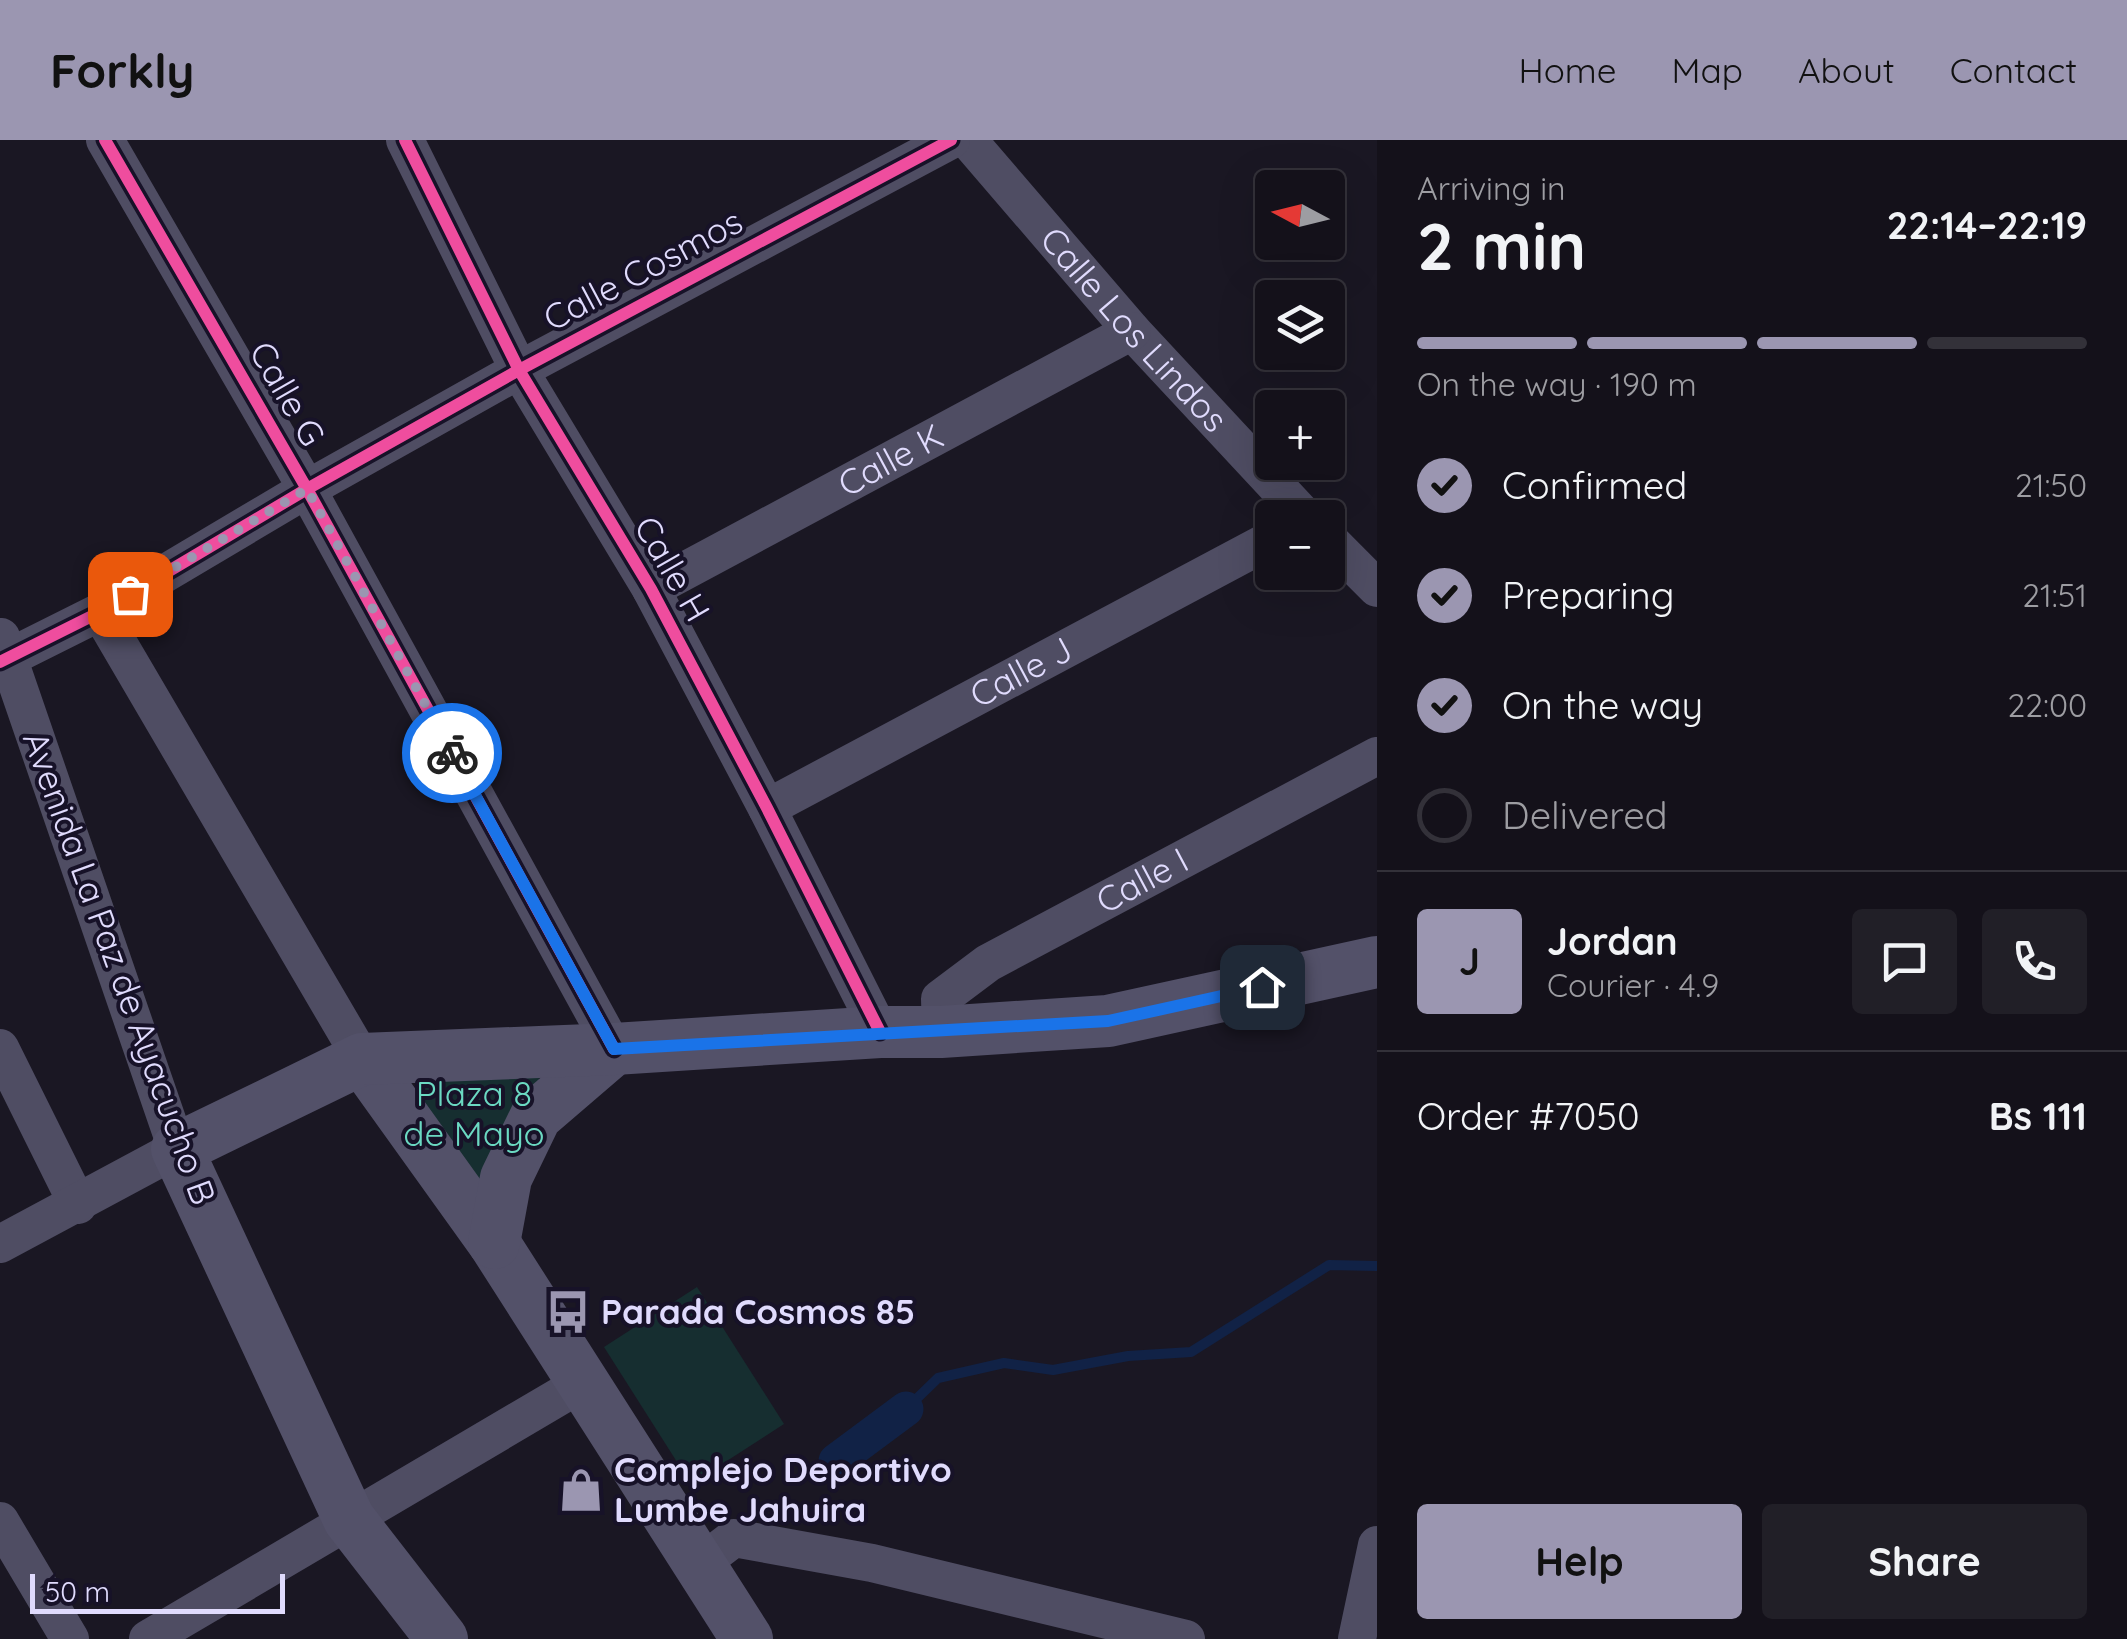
<!DOCTYPE html>
<html lang="en">
<head>
<meta charset="utf-8">
<style>
	body { margin:0; font-family:Quicksand,sans-serif; background:#211f27; color:#f1f3f6; height:100vh; display:flex; flex-direction:column; font-size:38px; white-space:nowrap }
	* { box-sizing:border-box; margin:0 }
	p { font-size:32px; color:#9d9da2 }
	.icon { flex:none; width:55px; height:55px; fill:none; stroke:currentColor; stroke-width:2; stroke-linecap:round; stroke-linejoin:round }
	.map { position:relative; flex:1; overflow:hidden }
	.sheet { display:flex; flex-direction:column; background:#14111a; width:750px }
	.sheet>* { flex:none }
	.needle { width:65px; rotate:277deg }
	.fabs { position:absolute; left:1255px; top:30px; display:grid; gap:20px }
	.fabs a { display:grid; place-items:center; width:90px; height:90px; border-radius:10px; background:#14111a; box-shadow:0 10px 40px #0002,0 0 0 2px #333139; font-size:50px }
	.scale { position:absolute; left:30px; bottom:25px; width:255px; box-sizing:border-box; padding-left:10px; border:5px solid #e0dbfd; border-top:0; font-size:28px; line-height:35px; white-space:nowrap; color:#e0dbfd; -webkit-text-stroke:8px #171228; paint-order:stroke }
	.pin { position:absolute; display:grid; place-items:center; width:85px; height:85px; color:#fff; margin:-42px; border-radius:20px; box-shadow:0 5px 15px #0006 }
	.courier { position:absolute; display:grid; place-items:center; width:100px; height:100px; margin:-50px; border:8px solid #1a73e8; border-radius:50%; background:#fff; color:#222; box-shadow:0 2px 12px #0007 }
	.summary em { font-style:normal; font-weight:700 }
	.summary div { display:flex; flex-direction:column-reverse }
	.summary { display:flex; align-items:center; justify-content:space-between; height:170px; padding:0 40px }
	h1 { font-size:65px; font-weight:700; line-height:75px }
	.bar { display:grid; grid-template-columns:repeat(4,1fr); gap:15px 10px; align-content:center; height:120px; padding:0 40px }
	.bar i { height:12px; border-radius:8px; background:#333139 }
	.bar .on { background:#9b96b1 }
	.bar p { grid-column:span 4 }
	.line { display:flex; align-items:center; gap:25px; padding:0 40px; border-top:2px solid #333139 }
	.line div { flex:1 }
	.round { display:grid; place-items:center; flex:none; width:105px; height:105px; border-radius:10px; background:#211f27 }
	ol { padding:0 40px; list-style:none }
	li { display:flex; align-items:center; gap:30px; height:110px }
	li p { margin-inline-start:auto }
	li .icon { padding:10px; border-radius:50%; background:#9b96b1; color:#111; stroke-width:4 }
	li:last-child { color:#9d9da2 }
	li i { width:55px; height:55px; border:5px solid #333139; border-radius:50% }
	.primary-button { display:flex; gap:20px; margin-top:auto; padding:20px 40px }
	.primary-button a { flex:1; height:115px; border-radius:10px; background:#9b96b1; color:#111; font-size:40px; font-weight:700; line-height:115px; text-align:center }
	.primary-button a+a { background:#211f27; color:#f1f3f6 }
	header { display:flex; align-items:center; gap:60px; box-sizing:border-box; height:140px; padding:0 50px; background:#9b96b1; color:#111 }
	header strong { font-size:48px }
	nav { display:flex; gap:55px; margin-inline-start:auto; font-size:35px }
	main { display:flex; flex:1; min-height:0 }
	.map>svg:first-child { display:block }
</style>
</head>
<body>
<header>
<strong>Forkly</strong>
<nav><a>Home</a><a>Map</a><a>About</a><a>Contact</a></nav>
</header>
<main>
<div class="map">
<svg width="1377" height="1499" viewBox="0 0 1377 1499">
	<rect width="100%" height="100%" fill="#1a1723"/>
	<!-- green -->
	<g fill="#162e30">
		<path d="M531 931 541 940 477 1051 417 955 422 941Z"/>
		<path d="M697 1147 784 1284 691 1344 604 1207Z"/>
	</g>
	<g fill="none" stroke-linecap="round" stroke-linejoin="round">
		<!-- stream -->
		<path stroke="#112246" stroke-width="10" d="M906 1269 938 1238 1004 1223 1053 1230 1128 1216 1191 1212 1329 1125 1377 1126"/>
		<!-- canal -->
		<path stroke="#112246" stroke-width="35" d="M836 1321 906 1269"/>
		<!-- street -->
		<g stroke="#4f4d63" stroke-width="38">
			<path d="M105 0 307 349 614 909"/>
			<path d="M405 0 519 230 651 449 767 668 880 892"/>
			<path id="s1" d="M968 0 1132 191 1306 378"/>
			<path d="M1328 399 1377 448"/>
			<path id="s2" d="M651 449 1132 191"/>
			<path d="M100 472 362 919"/>
			<path d="M0 522 100 472 307 349 519 230 951 0"/>
			<path id="s3" d="M767 668 1272 399"/>
			<path id="s4" d="M941 892 940 859 988 823 1377 616"/>
			<path d="M0 908 78 1065"/>
			<path d="M0 1104 177 1009 1 497"/>
			<path d="M0 1381 70 1499"/>
			<path d="M700 1424 734 1398 872 1423 1186 1499"/>
			<path d="M148 1499 584 1242"/>
			<path d="M1357 1499 1377 1405"/>
		</g>
		<!-- secondary -->
		<g stroke="#535169" stroke-width="52">
			<path d="M362 919 494 1103 747 1499"/>
			<path d="M494 1103 506 1038 536 976 614 909"/>
			<path d="M442 1499 349 1379 177 1009 362 919 614 909 880 892H941L1108 881 1377 822"/>
		</g>
		<!-- cycleway casing -->
		<g stroke="#171228" stroke-width="19">
			<g id="cycleway">
				<path d="M105 0 307 349 614 909"/>
				<path d="M405 0 519 230 651 449 767 668 880 892"/>
				<path d="M0 522 100 472 307 349 519 230 951 0"/>
			</g>
		</g>
		<!-- cycleway -->
		<use href="#cycleway" stroke="#ef4d9e" stroke-width="12"/>
	</g>
	<g fill="none" stroke-linecap="round" stroke-linejoin="round">
		<!-- done -->
		<path stroke="#9b96b1" stroke-width="10" stroke-dasharray="0 18" d="M130 454 307 349 452 613"/>
		<!-- route -->
		<path stroke="#1a73e8" stroke-width="12" d="M452 613 614 909 1108 881 1262 847"/>
	</g>
	<!-- icons -->
	<defs>
		<g id="bus-bare" transform="scale(3.45)"><path d="M-5-6H5V4H4V6H2V4H-2V6H-4V4H-5ZM-3.5-4V0h7V-4ZM-3.5 1.2v1.5H-2V1.2ZM2 1.2v1.5H3.5V1.2Z" fill="#9b96b1" stroke="#171228" stroke-width="2.5" paint-order="stroke"/></g>
		<g id="shop-bare" transform="scale(3.45)"><path d="M-5-2.5h2.3a2.7 3.5 0 0 1 5.4 0H5L5.5 6h-11ZM-1.5-2.5h3a1.5 2.3 0 0 0-3 0Z" fill="#9b96b1" stroke="#171228" stroke-width="2.5" paint-order="stroke"/></g>
	</defs>
	<g fill-rule="evenodd">
		<use href="#bus-bare" x="568" y="1172"/>
		<use href="#shop-bare" x="581" y="1350"/>
	</g>
	<g text-anchor="middle" stroke-width="8" stroke-linejoin="round" paint-order="stroke">
		<!-- street labels -->
		<g font-size="35" fill="#e0dbfd" stroke="#171228">
			<text transform="translate(643 130) rotate(-28)" y="12">Calle Cosmos</text>
			<text dy="12" stroke="none"><textPath href="#s1" startOffset="252">Calle Los Lindos</textPath></text>
			<text transform="translate(287 254) rotate(60)" y="12">Calle G</text>
			<text dy="12" stroke="none"><textPath href="#s2" startOffset="272">Calle K</textPath></text>
			<text transform="translate(672 429) rotate(60)" y="12">Calle H</text>
			<text dy="12" stroke="none"><textPath href="#s3" startOffset="288">Calle J</textPath></text>
			<text dy="12" stroke="none"><textPath href="#s4" startOffset="268">Calle I</textPath></text>
			<text transform="translate(119 828) rotate(70)" y="12">Avenida La Paz de Ayacucho B</text>
		</g>
		<!-- park labels -->
		<g font-size="35" fill="#6bd9c2" stroke="#171228">
			<text x="474" y="966">Plaza 8<tspan x="474" dy="40">de Mayo</tspan></text>
		</g>
		<!-- poi labels -->
		<g font-size="35" font-weight="bold" fill="#e0dbfd" stroke="#171228" text-anchor="start">
			<text x="601" y="1184">Parada Cosmos 85</text>
			<text x="614" y="1342">Complejo Deportivo<tspan x="614" dy="40">Lumbe Jahuira</tspan></text>
		</g>
	</g>
</svg>
<div class="fabs">
<a><svg class="needle" viewBox="-14 -14 28 28"><path d="M0-13l5 13h-10z" fill="#e53935"/><path d="M0 13l5-13h-10z" fill="#9d9da2"/></svg></a>
<a><svg class="icon" aria-label="layers" viewBox="0 0 24 24"><path d="M12 4l9 5-9 5-9-5zM3 14l9 5 9-5"/></svg></a>
<a>+</a>
<a>−</a>
</div>
<div class="scale">50 m</div>
<div class="pin" style="left:130px;top:454px;background:#ea580c"><svg class="icon" aria-label="bag" viewBox="0 0 24 24"><path d="M5 8h14l-1 12H6zM9 8a3 3 0 0 1 6 0"/></svg></div>
<div class="pin" style="left:1262px;top:847px;background:#1f2937"><svg class="icon" aria-label="home" viewBox="0 0 24 24"><path d="M3 11l9-7 9 7M6 9v11h12V9"/></svg></div>
<div class="courier" style="left:452px;top:613px"><svg class="icon" aria-label="bike" viewBox="0 0 24 24"><circle cx="6" cy="16" r="4"/><circle cx="18" cy="16" r="4"/><path d="M6 16l4-8h5l3 8M10 8l3 8H6M13 5h3"/></svg></div>
</div>
<section class="sheet">
<div class="summary"><div><h1>2 min</h1><p>Arriving in</p></div><em>22:14–22:19</em></div>
<div class="bar"><i class="on"></i><i class="on"></i><i class="on"></i><i></i><p>On the way · 190 m</p></div>
<ol>
<li><svg class="icon" aria-label="check" viewBox="0 0 24 24"><path d="M5 12l5 5 9-10"/></svg>Confirmed<p>21:50</p></li>
<li><svg class="icon" aria-label="check" viewBox="0 0 24 24"><path d="M5 12l5 5 9-10"/></svg>Preparing<p>21:51</p></li>
<li><svg class="icon" aria-label="check" viewBox="0 0 24 24"><path d="M5 12l5 5 9-10"/></svg>On the way<p>22:00</p></li>
<li><i></i>Delivered</li>
</ol>
<div class="line" style="height:180px"><b class="round" style="background:#9b96b1;color:#111">J</b><div><b>Jordan</b><p>Courier · 4.9</p></div><a class="round"><svg class="icon" aria-label="chat" viewBox="0 0 24 24"><path d="M4 5h16v11H9l-5 4z"/></svg></a><a class="round"><svg class="icon" aria-label="phone" viewBox="0 0 24 24"><path d="M5 4h4l2 5-3 2q2 4 5 5l2-3 5 2v4C11 20 4 13 5 4z"/></svg></a></div>
<div class="line" style="height:130px"><div>Order #7050</div><b>Bs 111</b></div>
<div class="primary-button"><a>Help</a><a>Share</a></div>
</section>
</main>
</body>
</html>
